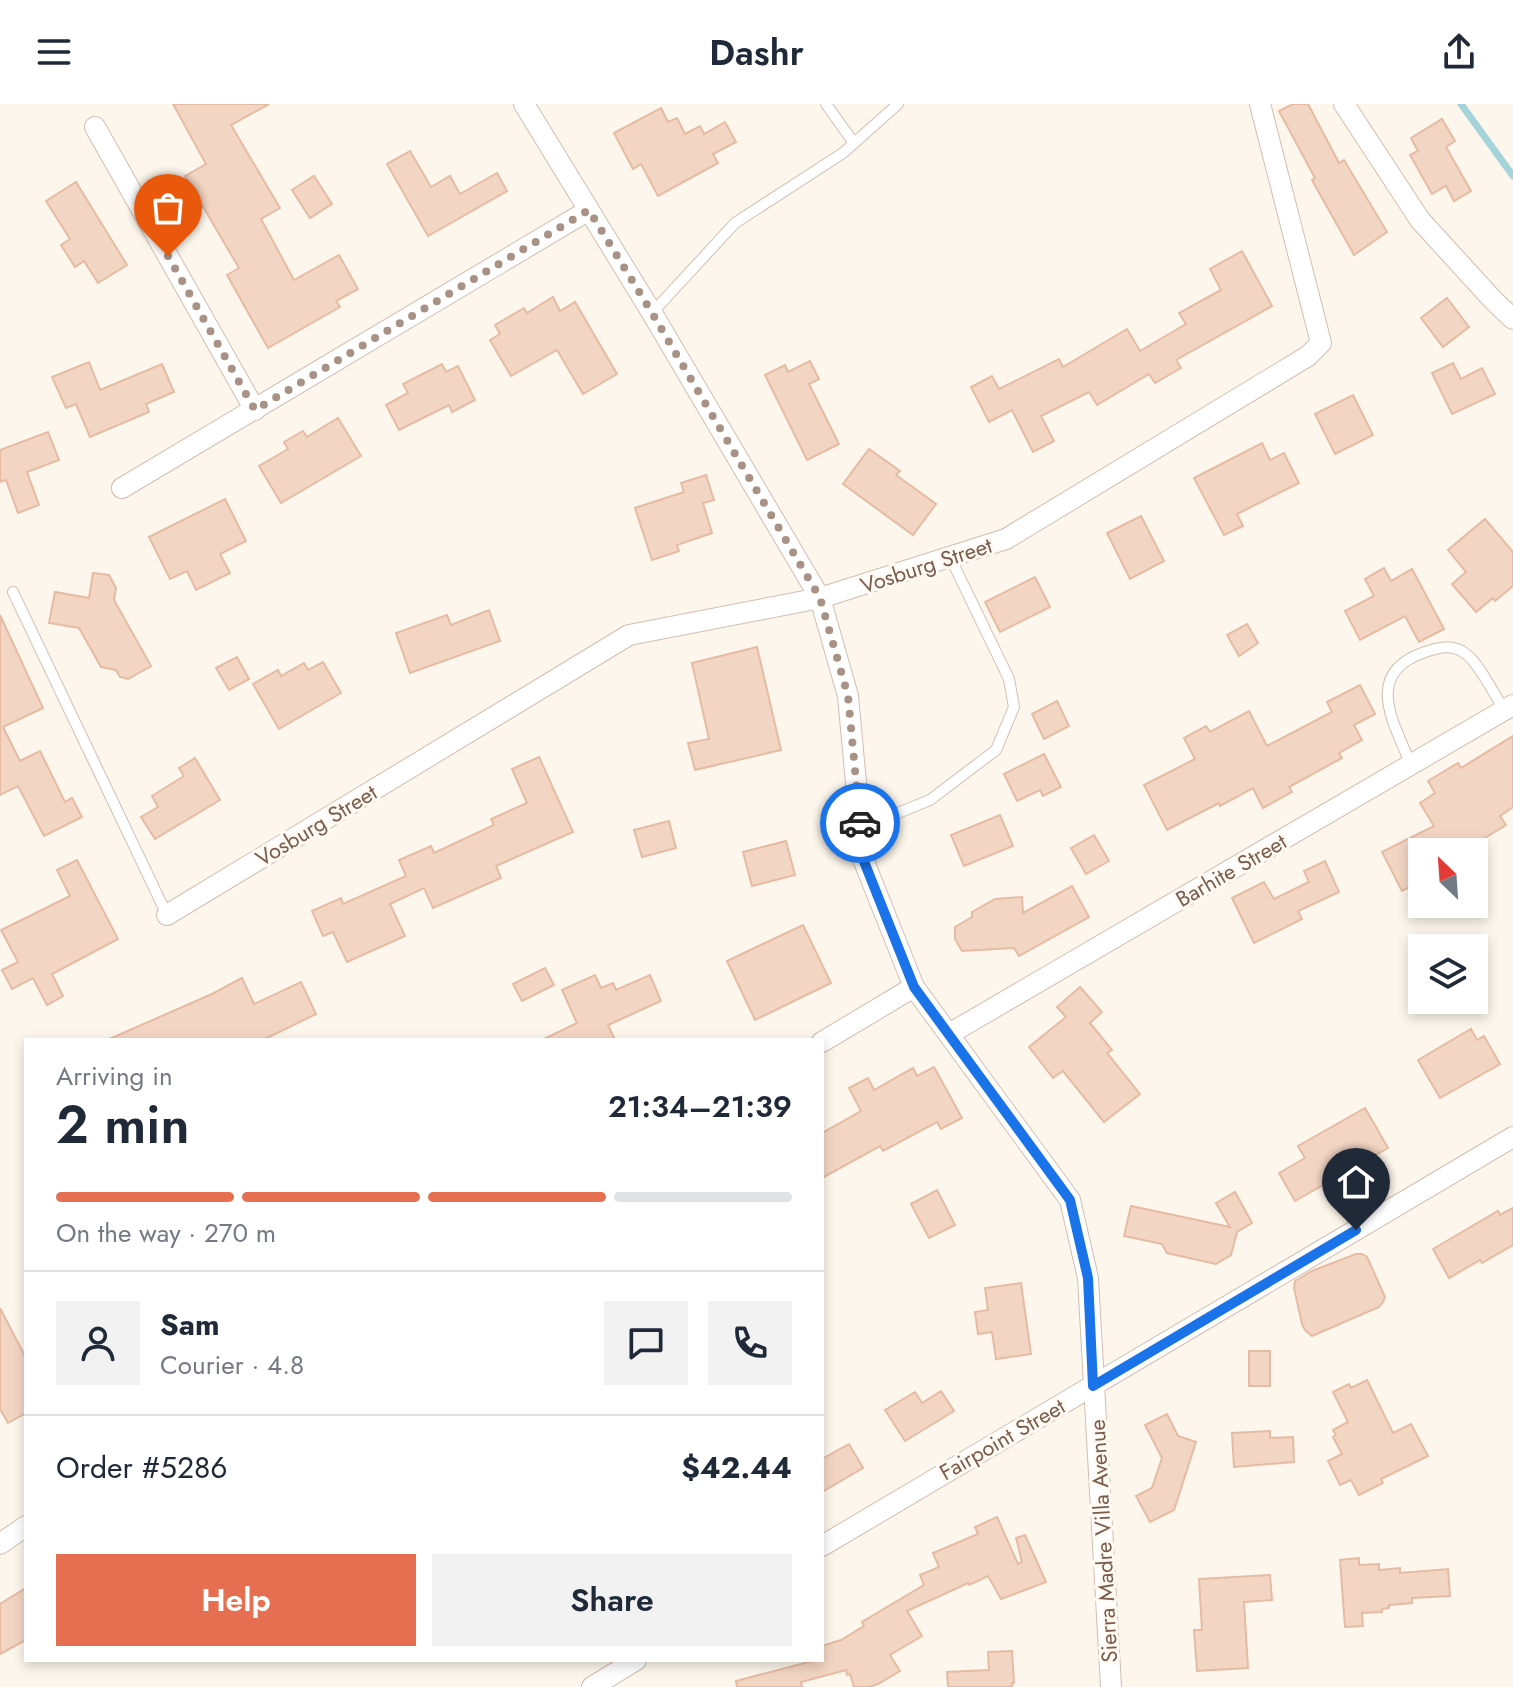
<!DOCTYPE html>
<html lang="en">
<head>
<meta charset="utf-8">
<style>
	body { margin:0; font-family:Jost,sans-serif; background:#f2f2f3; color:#1f2937; height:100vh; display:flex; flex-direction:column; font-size:30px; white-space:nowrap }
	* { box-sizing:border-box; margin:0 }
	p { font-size:26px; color:#747a83 }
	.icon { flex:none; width:44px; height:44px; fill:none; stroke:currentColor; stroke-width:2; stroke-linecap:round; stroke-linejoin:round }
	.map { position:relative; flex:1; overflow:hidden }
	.details { position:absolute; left:24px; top:934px; width:800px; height:624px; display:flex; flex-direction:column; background:#fff; border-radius:0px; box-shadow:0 4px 12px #0003 }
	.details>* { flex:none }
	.needle { width:52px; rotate:335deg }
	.fabs { position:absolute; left:1408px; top:734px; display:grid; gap:16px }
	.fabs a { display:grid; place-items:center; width:80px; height:80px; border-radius:0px; background:#fff; box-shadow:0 4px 12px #0003; font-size:40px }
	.pin { position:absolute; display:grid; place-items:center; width:68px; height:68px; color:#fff; margin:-82px -34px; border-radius:50% 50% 50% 0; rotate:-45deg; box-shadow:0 0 8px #0007 }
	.pin .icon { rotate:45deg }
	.courier { position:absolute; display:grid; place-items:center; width:80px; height:80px; margin:-40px; border:6px solid #1a73e8; border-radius:50%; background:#fff; color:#222; box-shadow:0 2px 10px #0007 }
	.head em { font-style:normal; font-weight:600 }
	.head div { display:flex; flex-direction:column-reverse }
	.head { display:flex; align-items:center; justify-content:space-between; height:136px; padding:0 32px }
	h1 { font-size:52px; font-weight:600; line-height:60px }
	.bar { display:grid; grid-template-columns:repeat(4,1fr); gap:12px 8px; align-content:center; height:96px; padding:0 32px }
	.bar i { height:10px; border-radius:6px; background:#e0e1e3 }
	.bar .on { background:#e76f51 }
	.bar p { grid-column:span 4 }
	.line { display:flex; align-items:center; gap:20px; padding:0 32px; border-top:2px solid #e0e1e3 }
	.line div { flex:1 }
	.round { display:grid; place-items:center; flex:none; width:84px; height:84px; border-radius:0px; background:#f2f2f3 }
	.primary-button { display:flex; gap:16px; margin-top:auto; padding:16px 32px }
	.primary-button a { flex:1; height:92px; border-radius:0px; background:#e76f51; color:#fff; font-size:32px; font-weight:600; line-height:92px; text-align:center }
	.primary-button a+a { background:#f2f2f3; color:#1f2937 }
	header { display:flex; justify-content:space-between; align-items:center; height:104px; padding:0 32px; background:#fff; font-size:36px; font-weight:600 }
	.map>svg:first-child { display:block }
</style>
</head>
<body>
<header><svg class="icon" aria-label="menu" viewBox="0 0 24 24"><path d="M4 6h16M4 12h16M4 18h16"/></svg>Dashr<svg class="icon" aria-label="share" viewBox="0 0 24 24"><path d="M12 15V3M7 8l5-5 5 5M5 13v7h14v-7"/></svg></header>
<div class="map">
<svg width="1513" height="1583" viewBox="0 0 1513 1583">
	<rect width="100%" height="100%" fill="#fdf6ec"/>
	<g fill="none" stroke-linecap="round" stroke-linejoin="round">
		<!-- stream -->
		<path stroke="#a5d3da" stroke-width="7" d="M1461 0 1513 72"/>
	</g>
	<!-- building -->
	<g fill="#f3d5c3" stroke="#e6bba3" stroke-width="2">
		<path d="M173 0H269L231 21 280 104 261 115 294 176 339 151 358 185 336 197 340 203 268 244 227 171 239 164 185 72 206 60Z"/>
		<path d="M1293 0H1308L1339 59 1344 56 1387 128 1354 151 1312 76 1315 74 1279 7Z"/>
		<path d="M661 4 668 18 677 14 685 30 700 22 704 30 725 18 736 38 713 50 718 59 658 92 641 60 633 65 614 29Z"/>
		<path d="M1442 15 1455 37 1446 43 1471 87 1454 97 1446 82 1432 90 1410 51 1418 47 1411 34Z"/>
		<path d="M410 47 431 83 450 72 460 90 497 69 507 87 428 132 387 60Z"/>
		<path d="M314 72 332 100 310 114 292 86Z"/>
		<path d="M76 78 127 161 98 179 84 157 75 163 61 141 70 135 46 97Z"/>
		<path d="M1242 147 1272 202 1176 256 1181 264 1155 279 1149 270 1097 301 1089 288 1041 312 1054 337 1033 348 1012 306 989 318 971 283 992 272 999 285 1059 255 1063 263 1127 225 1140 247 1186 220 1179 209 1221 186 1210 165Z"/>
		<path d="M553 193 560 207 575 198 617 270 583 290 557 246 511 272 490 236 500 230 495 221 524 204 527 209Z"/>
		<path d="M1447 194 1469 223 1443 243 1421 214Z"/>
		<path d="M810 257 819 275 809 280 839 340 807 356 765 271 785 261 788 268Z"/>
		<path d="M89 258 100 286 162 260 174 288 146 300 149 308 90 333 76 300 66 304 52 273Z"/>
		<path d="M1453 259 1461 275 1482 264 1495 290 1452 310 1432 269Z"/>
		<path d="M442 260 446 268 458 262 475 296 452 308 449 301 399 326 386 301 408 289 403 280Z"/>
		<path d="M1353 291 1373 331 1335 350 1315 310Z"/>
		<path d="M338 314 361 352 281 399 259 362 288 345 284 338 303 327 307 333Z"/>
		<path d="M48 328 59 356 27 368 39 401 18 409 6 376 0 378V346Z"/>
		<path d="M1262 339 1270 356 1284 349 1299 379 1237 410 1243 422 1224 431 1194 374Z"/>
		<path d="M869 345 900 367 896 371 936 400 913 431 843 380Z"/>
		<path d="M706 371 714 396 703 399 712 429 677 441 679 447 652 456 635 404 684 388 681 379Z"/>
		<path d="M225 395 246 437 220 450 230 469 196 486 187 467 170 475 149 433Z"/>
		<path d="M1141 412 1164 457 1130 475 1107 429Z"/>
		<path d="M1485 415 1513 448V482L1495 497 1493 494 1476 508 1452 480 1466 468 1448 446Z"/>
		<path d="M1384 464 1391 477 1412 465 1444 525 1419 538 1405 512 1360 536 1345 507 1374 492 1365 475Z"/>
		<path d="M93 469 109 471 116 484 114 496 151 562 128 575 120 573 116 566 101 563 79 524 49 519 55 488 89 494Z"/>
		<path d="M1035 473 1050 503 1000 528 985 498Z"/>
		<path d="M489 506 500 537 410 569 396 529 447 511 451 521Z"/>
		<path d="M0 511 43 604 3 623 20 657 40 647 65 698 72 694 82 713 44 732 18 682 0 691Z"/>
		<path d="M1247 520 1258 539 1239 552 1227 531Z"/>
		<path d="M757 543 781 646 695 666 688 639 709 635 692 559Z"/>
		<path d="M237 553 249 575 229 586 216 564Z"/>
		<path d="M323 558 341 589 279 625 253 580 278 566 281 572 304 559 308 566Z"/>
		<path d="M1360 581 1375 610 1354 621 1362 636 1339 649 1342 654 1289 683 1292 688 1263 704 1253 684 1220 702 1219 699 1167 726 1144 681 1195 655 1184 634 1206 622 1210 628 1249 607 1267 642 1332 608 1327 598Z"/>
		<path d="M1057 597 1069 622 1044 635 1032 610Z"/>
		<path d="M1513 632V703L1500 712 1506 721 1462 748H1422V777L1402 787 1382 748 1434 722 1420 699 1435 689 1428 677 1458 659 1461 664Z"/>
		<path d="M1044 650 1061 683 1043 692 1040 686 1017 697 1004 670Z"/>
		<path d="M539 653 573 728 496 762 501 774 433 804 424 784 390 800 405 832 347 858 333 828 323 832 312 807 341 794 343 800 406 772 399 756 431 742 434 749 494 721 491 715 527 699 512 665Z"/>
		<path d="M195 654 220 696 155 735 141 713 158 703 152 692 184 672 179 664Z"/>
		<path d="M1000 711 1013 742 964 762 951 731Z"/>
		<path d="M669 717 676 744 642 753 634 726Z"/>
		<path d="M1094 731 1109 757 1086 770 1071 744Z"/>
		<path d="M786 737 795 771 752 782 743 748Z"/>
		<path d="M77 756 118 835 52 870 63 892 47 901 33 874 12 885 2 866 18 858 1 826 70 792 57 766Z"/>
		<path d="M1325 757 1339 788 1298 807 1302 815 1254 839 1232 794 1264 778 1274 795 1309 778 1304 767Z"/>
		<path d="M1072 782 1089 813 1019 852 1014 844 962 847 955 835V823L972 813V808L995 795 1022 793 1023 809Z"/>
		<path d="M803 821 831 879 755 916 727 857Z"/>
		<path d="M545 864 554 881 522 897 513 880Z"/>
		<path d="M595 871 601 884 613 879 616 886 650 871 661 897 608 921 615 936H542L577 919 562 886Z"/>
		<path d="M242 874 254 900 301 878 316 910 263 936H107L212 890Z"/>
		<path d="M1080 883 1102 908 1090 919 1112 946 1107 949 1140 990 1104 1018 1063 967 1053 974 1029 943 1066 913 1057 903Z"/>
		<path d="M1471 925 1477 936 1484 932 1500 960 1440 994 1418 956Z"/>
		<path d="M934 963 962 1014 941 1025 937 1018 883 1047 880 1042 822 1074V1029L861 1007 849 984 868 974 874 986 913 964 917 972Z"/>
		<path d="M1365 1004 1388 1044 1295 1097 1279 1069 1305 1054 1298 1042Z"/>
		<path d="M937 1086 955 1121 929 1134 911 1100Z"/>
		<path d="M1235 1088 1252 1119 1237 1128 1231 1151 1216 1160 1167 1149 1162 1140 1124 1132 1131 1102 1230 1123 1216 1099Z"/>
		<path d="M1513 1104V1141L1482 1159 1480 1156 1449 1174 1433 1145 1498 1107 1500 1111Z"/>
		<path d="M1356 1150H1362L1367 1153 1385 1193 1383 1198 1379 1203 1312 1232 1305 1226 1302 1220 1294 1184 1295 1177 1312 1167Z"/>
		<path d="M1021 1179 1031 1250 996 1255 992 1228 978 1230 975 1208 988 1206 985 1184Z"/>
		<path d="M0 1204 26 1254V1309L8 1319 0 1305Z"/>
		<rect x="1249" y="1247" width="21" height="35"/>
		<path d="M1367 1276 1393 1329 1411 1320 1428 1352 1381 1375 1383 1379 1359 1391 1351 1376 1340 1381 1328 1357 1342 1350 1333 1333 1336 1331 1333 1326 1348 1318 1333 1288 1349 1280 1351 1284Z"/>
		<path d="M941 1287 954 1307 905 1337 885 1306 915 1288 922 1299Z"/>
		<path d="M1167 1310 1178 1332 1196 1338 1174 1406 1150 1418 1136 1392 1152 1384 1162 1354 1145 1321Z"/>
		<path d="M1270 1327V1334L1293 1333 1294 1358 1234 1363 1232 1329Z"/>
		<path d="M849 1340 863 1364 822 1388V1355Z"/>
		<path d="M997 1413 1018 1460 1022 1458 1016 1434 1025 1431 1046 1478 1001 1495 988 1472 969 1481 968 1479 907 1507 922 1532 890 1551 900 1567 878 1580 869 1583H854L850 1570 847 1571 846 1566 801 1578 802 1583H737L736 1577 816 1556H822V1542L841 1536 864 1522 862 1518 924 1481 920 1471 939 1463 933 1449 978 1430 975 1423Z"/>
		<path d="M1359 1454V1461L1379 1460V1466L1400 1464V1469L1448 1465 1450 1492 1412 1494V1499L1389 1501V1504L1382 1505V1508L1362 1509 1363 1522 1345 1523 1340 1456Z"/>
		<path d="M1270 1471 1272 1496 1244 1498 1248 1564 1197 1567 1194 1526H1202L1199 1475Z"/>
		<path d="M26 1484V1536L0 1550V1500Z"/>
		<path d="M1012 1547 1014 1579H1012V1583H948L947 1568 989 1566 988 1548Z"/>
	</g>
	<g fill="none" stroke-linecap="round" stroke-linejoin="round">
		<!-- lane casing -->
		<g stroke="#d1beb0" stroke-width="12">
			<g id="lane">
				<path d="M826 0 854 39"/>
				<path d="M652 209 735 119 843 49 898 0"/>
				<path d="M13 488 167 811"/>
				<path d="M1411 661C1393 617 1363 569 1425 548 1440 543 1453 540 1466 550 1478 558 1496 593 1504 606"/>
				<path d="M861 724 930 696 996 646 1014 603 1009 575 950 453"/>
			</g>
		</g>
		<!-- street casing -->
		<g stroke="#d1beb0" stroke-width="22">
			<g id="street">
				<path d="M524 0 652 209 820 494 848 592 863 755 914 883 1070 1096 1088 1174 1111 1583"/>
				<path d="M1344 0 1420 116 1493 196 1513 215"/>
				<path d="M95 23 255 306"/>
				<path d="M122 384 589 106"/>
				<path d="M167 811 629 531 820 494 1006 435 1308 252 1321 239 1260 0"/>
				<path d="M949 930 1513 601"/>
				<path d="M822 938 914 883"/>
				<path d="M0 1440 26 1422"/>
				<path d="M822 1442 1513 1033"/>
				<path d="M592 1583 636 1556"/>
			</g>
		</g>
		<!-- lane -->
		<use href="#lane" stroke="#fff" stroke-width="10"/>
		<!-- street -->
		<use href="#street" stroke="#fff" stroke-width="20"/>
	</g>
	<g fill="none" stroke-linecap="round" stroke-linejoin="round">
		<!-- done -->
		<path stroke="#a89285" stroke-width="8" stroke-dasharray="0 14.4" d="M168 152 255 306 589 106 652 209 820 494 848 592 860 719"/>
		<!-- route -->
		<path stroke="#1a73e8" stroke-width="10" d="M860 719 863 755 914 883 1070 1096 1088 1174 1093 1282 1356 1126"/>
	</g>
	<g text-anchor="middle" stroke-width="6" stroke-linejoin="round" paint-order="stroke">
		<!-- street labels -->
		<g font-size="22" fill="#7a5c4d" stroke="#fffaf3">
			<text transform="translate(926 461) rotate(-18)" y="8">Vosburg Street</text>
			<text transform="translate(316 721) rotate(-31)" y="8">Vosburg Street</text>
			<text transform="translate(1231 766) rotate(-30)" y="8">Barhite Street</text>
			<text transform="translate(1002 1335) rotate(-30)" y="8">Fairpoint Street</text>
			<text transform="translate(1103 1437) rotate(-93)" y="8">Sierra Madre Villa Avenue</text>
		</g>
	</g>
</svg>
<div class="fabs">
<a><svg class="needle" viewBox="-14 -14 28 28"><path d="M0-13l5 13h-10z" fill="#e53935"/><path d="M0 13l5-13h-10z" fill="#747a83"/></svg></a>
<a><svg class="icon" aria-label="layers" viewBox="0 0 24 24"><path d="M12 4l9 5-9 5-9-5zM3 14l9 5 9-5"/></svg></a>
</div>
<div class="pin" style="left:168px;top:152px;background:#ea580c"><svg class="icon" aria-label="bag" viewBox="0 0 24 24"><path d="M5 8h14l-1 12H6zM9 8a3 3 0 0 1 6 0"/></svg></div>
<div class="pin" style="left:1356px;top:1126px;background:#1f2937"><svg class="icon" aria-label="home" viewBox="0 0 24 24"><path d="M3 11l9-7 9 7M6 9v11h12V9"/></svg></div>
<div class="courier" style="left:860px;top:719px"><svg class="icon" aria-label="car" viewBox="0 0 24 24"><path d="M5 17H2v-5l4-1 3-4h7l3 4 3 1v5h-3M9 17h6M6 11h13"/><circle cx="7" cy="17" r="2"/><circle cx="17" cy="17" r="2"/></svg></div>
<section class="details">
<div class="head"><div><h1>2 min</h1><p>Arriving in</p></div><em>21:34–21:39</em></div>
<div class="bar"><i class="on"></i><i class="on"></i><i class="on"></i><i></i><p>On the way · 270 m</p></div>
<div class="line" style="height:144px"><a class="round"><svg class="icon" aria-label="person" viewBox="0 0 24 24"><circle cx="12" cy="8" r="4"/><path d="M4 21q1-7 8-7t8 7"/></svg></a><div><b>Sam</b><p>Courier · 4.8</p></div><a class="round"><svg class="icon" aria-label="chat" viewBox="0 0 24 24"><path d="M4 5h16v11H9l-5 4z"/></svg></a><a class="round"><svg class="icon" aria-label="phone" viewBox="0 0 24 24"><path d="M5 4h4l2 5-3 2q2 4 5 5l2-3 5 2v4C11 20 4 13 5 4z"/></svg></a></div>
<div class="line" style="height:104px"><div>Order #5286</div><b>$42.44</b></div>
<div class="primary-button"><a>Help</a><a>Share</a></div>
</section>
</div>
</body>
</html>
